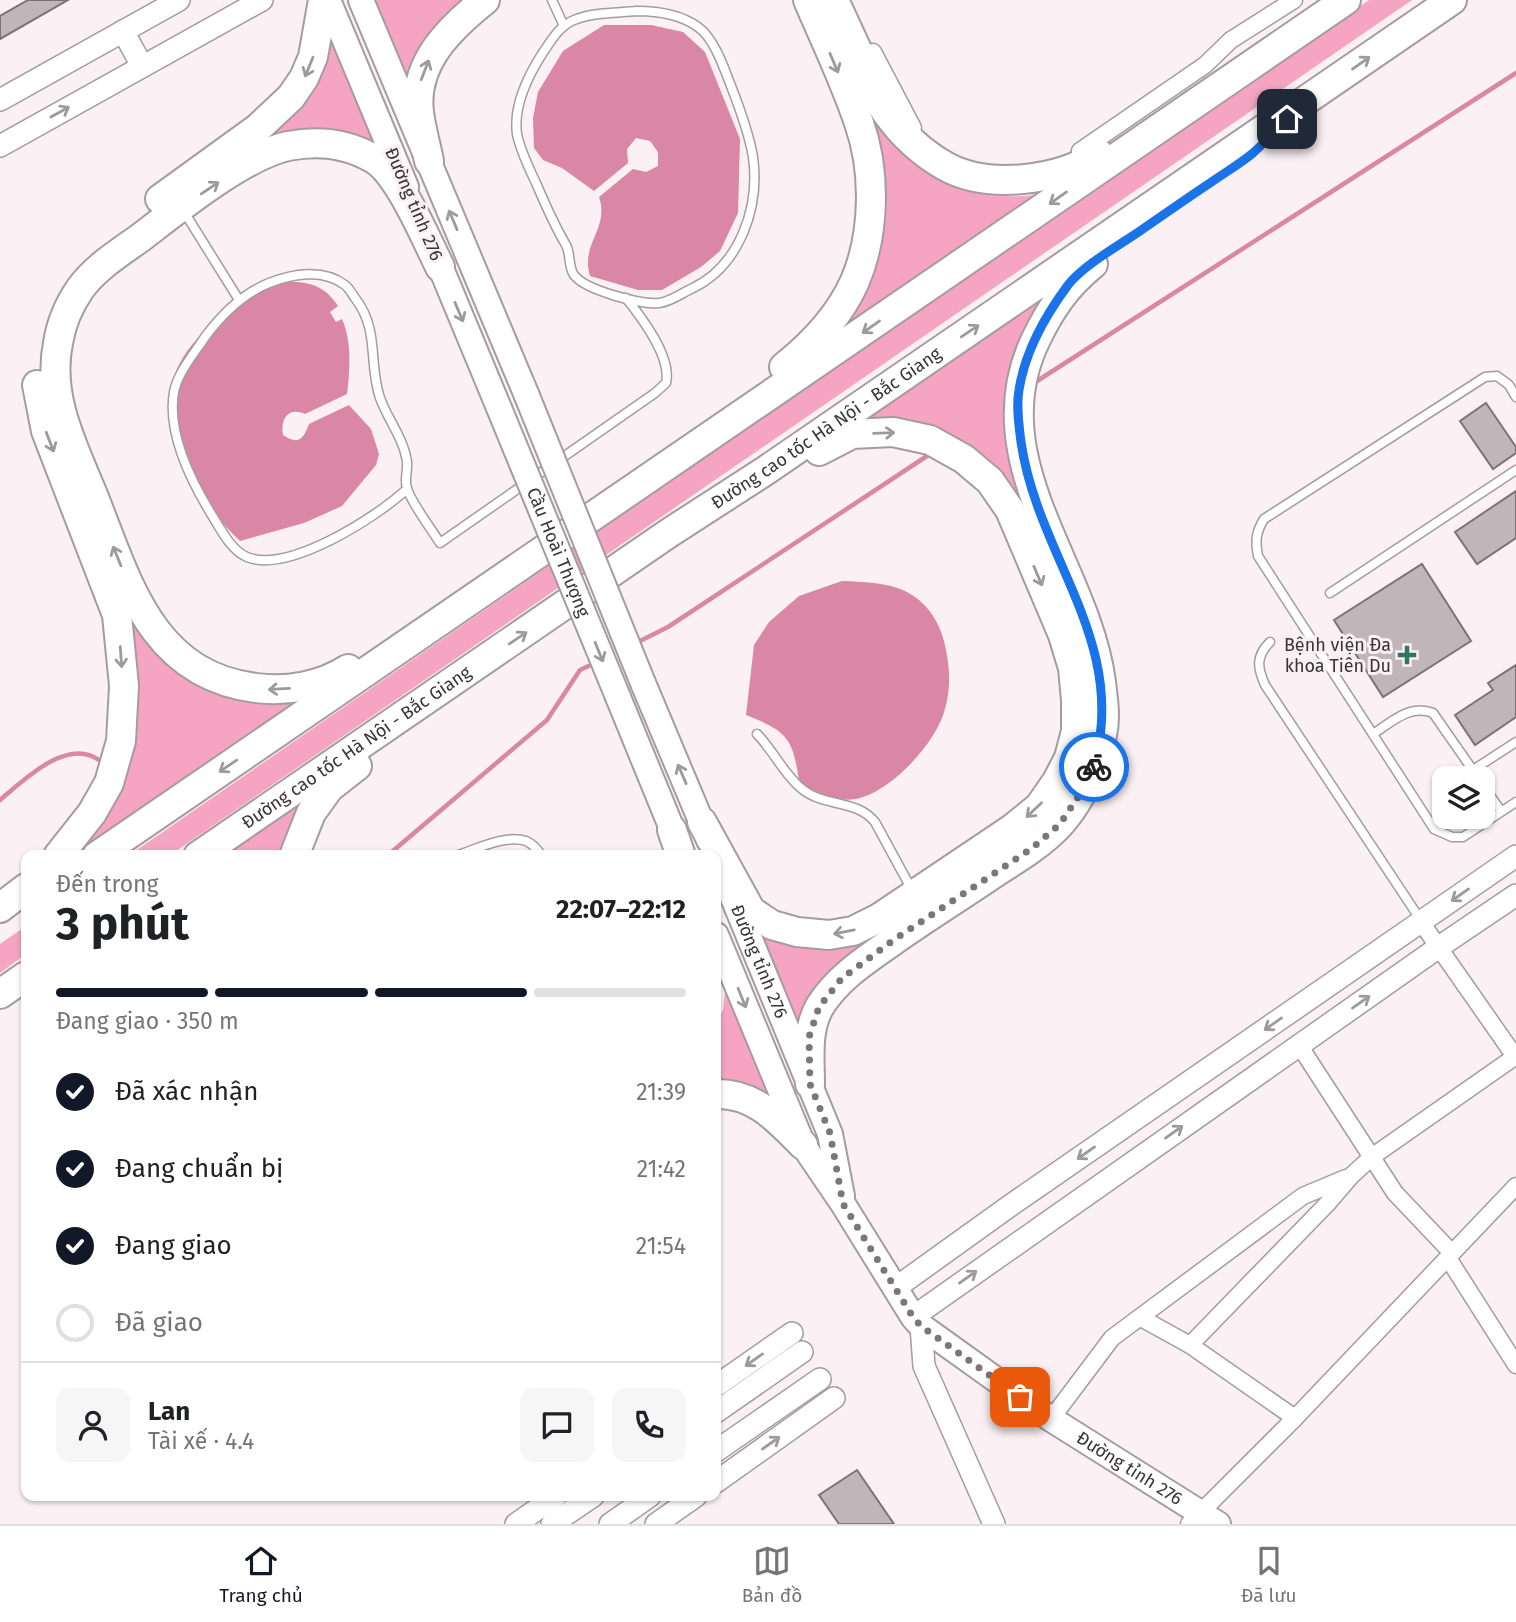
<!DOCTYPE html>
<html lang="vi">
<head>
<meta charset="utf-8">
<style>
	body { margin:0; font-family:"Fira Sans",sans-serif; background:#f6f6f6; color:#202124; height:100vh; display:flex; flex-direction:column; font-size:26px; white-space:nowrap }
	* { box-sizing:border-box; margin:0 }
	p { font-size:23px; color:#757577 }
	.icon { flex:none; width:38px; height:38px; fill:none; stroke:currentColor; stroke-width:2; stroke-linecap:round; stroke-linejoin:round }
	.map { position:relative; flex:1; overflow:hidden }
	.side { position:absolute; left:21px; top:850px; width:700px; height:651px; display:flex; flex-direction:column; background:#fff; border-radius:14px; box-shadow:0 2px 5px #0004 }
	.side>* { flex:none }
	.tools { position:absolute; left:1432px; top:766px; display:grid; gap:14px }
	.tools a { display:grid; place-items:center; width:63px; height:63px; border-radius:14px; background:#fff; box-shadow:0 2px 5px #0004; font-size:35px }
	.pin { position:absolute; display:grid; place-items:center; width:60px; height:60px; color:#fff; margin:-30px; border-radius:14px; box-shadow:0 4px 10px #0006 }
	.courier { position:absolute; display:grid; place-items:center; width:70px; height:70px; margin:-35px; border:5px solid #1a73e8; border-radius:50%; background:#fff; color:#222; box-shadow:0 2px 9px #0007 }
	.head em { font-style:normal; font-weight:700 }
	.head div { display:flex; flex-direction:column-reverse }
	.head { display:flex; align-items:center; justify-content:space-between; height:119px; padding:0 35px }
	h1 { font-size:46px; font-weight:700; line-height:52px }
	.bar { display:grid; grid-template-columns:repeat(4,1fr); gap:10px 7px; align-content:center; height:84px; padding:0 35px }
	.bar i { height:9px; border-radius:5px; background:#e0e0e0 }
	.bar .current { background:#111827 }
	.bar p { grid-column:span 4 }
	.line { display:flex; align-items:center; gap:18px; padding:0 35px; border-top:2px solid #e0e0e0 }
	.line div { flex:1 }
	.round { display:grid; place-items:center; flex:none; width:74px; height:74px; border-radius:14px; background:#f6f6f6 }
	ol { padding:0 35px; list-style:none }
	li { display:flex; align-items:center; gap:21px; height:77px }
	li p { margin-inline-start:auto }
	li .icon { padding:7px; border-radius:50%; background:#111827; color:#fff; stroke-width:4 }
	li:last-child { color:#757577 }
	li i { width:38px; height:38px; border:4px solid #e0e0e0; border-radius:50% }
	.dock { display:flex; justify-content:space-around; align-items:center; height:98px; border-top:2px solid #e0e0e0; background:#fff; font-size:19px; color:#757577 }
	.dock a { display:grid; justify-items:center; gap:4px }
	.dock .current { color:#111827 }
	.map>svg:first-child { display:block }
</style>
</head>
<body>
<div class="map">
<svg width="1516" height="1524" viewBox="0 0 1516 1524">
	<rect width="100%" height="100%" fill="#fbf0f3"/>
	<!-- green -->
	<g fill="#f5a5c1">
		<path d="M368 0H474L444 18 420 46 404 83Z"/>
		<path d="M1369 0H1412L169 856H128Z"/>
		<path d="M332 18 391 159 371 148 235 158Z"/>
		<path d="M871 117C927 180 965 206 1052 193L831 343 844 318Z"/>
		<path d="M1065 274 1034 313 1017 350 1008 390 1026 508C999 471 979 442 934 428 917 423 867 426 847 426Z"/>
		<path d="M126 610 166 657 317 691 77 856H68L116 789Z"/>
		<path d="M319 779 281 856H209Z"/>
		<path d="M747 921 889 928 798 1033Z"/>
		<path d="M26 926V954L0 973V944Z"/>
		<path d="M726 983 774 1097 755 1089 716 1084V1023L723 1010Z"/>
	</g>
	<!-- water -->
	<g fill="#da86a5">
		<path d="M604 25H651L683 32 705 52 740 139 738 213 720 251 701 267 662 290H638L590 276C580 243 610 229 599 197L633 169 646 172 658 166V152L650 141 636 138 627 149 628 163 594 191 562 168 543 160 534 148 533 118 538 92 563 51Z"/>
		<path d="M287 282C310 281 325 286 338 306L330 312 336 322 342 319C352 341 350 370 347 394L305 414C288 406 280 420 283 435 298 445 303 440 309 424L349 405 371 429 379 454 376 465 342 506 304 523 240 541C204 508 187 470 177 424 175 416 171 406 171 397 170 345 241 294 287 282Z"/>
		<path d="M842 581C862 582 886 582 905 591 927 602 940 622 945 645 950 668 951 687 945 709 937 741 895 787 863 797 841 805 815 794 799 781 793 738 787 731 746 715L754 645 769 622 799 596Z"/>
	</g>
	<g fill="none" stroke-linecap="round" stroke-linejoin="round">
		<!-- stream -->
		<g stroke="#da86a5" stroke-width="4.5">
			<path d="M1034 383 1516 73"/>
			<path d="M634 644 668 627 933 452"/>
			<path d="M0 800C24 780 67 737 99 760"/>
			<path d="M387 856 547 720 580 670 595 663"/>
		</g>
	</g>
	<!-- building -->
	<g fill="#c0b5b8" stroke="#7d7376" stroke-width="2">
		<path d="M28 0H68L0 39V16Z"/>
		<path d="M1486 403 1516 447V453L1493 469 1460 421Z"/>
		<path d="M1516 491V538L1477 564 1455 532Z"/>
		<path d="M1422 564 1471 641 1383 697 1334 620Z"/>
		<path d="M1516 665V717L1475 745 1455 715 1493 690 1488 683Z"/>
		<path d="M857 1470 894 1524H839L819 1495Z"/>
	</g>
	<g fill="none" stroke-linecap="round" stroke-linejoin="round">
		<!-- lane casing -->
		<g stroke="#a69b9f" stroke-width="11">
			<g id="lane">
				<path d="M552 0 564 26"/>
				<path d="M637 11C659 11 680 14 698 27 714 38 724 68 731 86 740 109 749 133 753 157 760 207 740 265 693 288 682 293 670 302 659 303 641 305 585 290 574 275 568 267 571 254 566 245 554 225 545 204 536 183 529 168 520 150 517 134 513 106 528 76 542 54 551 41 559 26 574 20 593 12 617 13 637 11Z"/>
				<path d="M183 210 239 300"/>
				<path d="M1516 397 1509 385 1497 376 1485 377 1264 519C1256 532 1255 541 1258 556L1434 829 1452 837H1463L1516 802"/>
				<path d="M407 489C377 517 288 574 247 557 230 550 219 526 210 512 190 479 167 432 174 392 178 372 194 354 205 337 222 314 242 294 269 283 292 274 323 268 345 285 349 288 352 294 355 298 380 330 368 363 380 398 388 420 404 439 407 462 408 470 404 480 407 488 410 501 432 530 440 543L655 393 666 383C672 357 642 318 626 298"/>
				<path d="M1330 593 1516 470"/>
				<path d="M1270 642C1256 656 1257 667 1265 685L1420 919"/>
				<path d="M757 734C773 750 785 776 802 789 824 807 856 799 875 822L912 890"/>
				<path d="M1373 734C1392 722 1409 704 1433 713L1479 779"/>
				<path d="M1473 770 1516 742"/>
				<path d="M1482 784 1501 811"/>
				<path d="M455 856C475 850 505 834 526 841 533 844 538 850 542 856"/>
			</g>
		</g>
		<!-- street casing -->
		<g stroke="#a69b9f" stroke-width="19">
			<g id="street">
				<path d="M873 52 913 128"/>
				<path d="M1080 151 1205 65 1231 40 1294 0"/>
				<path d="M1421 922 1516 1058"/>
				<path d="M1299 1045 1395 1193 1452 1253"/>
				<path d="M1448 1258 1516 1365"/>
				<path d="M1141 1318 1190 1345 1295 1418"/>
				<path d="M1190 1345 1327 1204 1351 1176 1373 1156 1516 1056"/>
				<path d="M1051 1419 1112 1338 1303 1196 1346 1178"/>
				<path d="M1189 1524 1295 1418 1516 1186"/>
			</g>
		</g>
		<!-- secondary casing -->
		<g stroke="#a69b9f" stroke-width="24">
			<g id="secondary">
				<path d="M123 31 142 66"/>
				<path d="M0 100 179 0"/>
				<path d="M0 146 262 0"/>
				<path d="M894 1289 1011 1205 1516 856"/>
				<path d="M913 1317 1439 947 1516 895"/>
				<path d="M921 1326 924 1366 994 1524"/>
				<path d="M716 1386 792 1333"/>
				<path d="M716 1412 802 1352"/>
				<path d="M716 1451 820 1379"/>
				<path d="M716 1482 834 1398"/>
				<path d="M516 1524 556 1496"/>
				<path d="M552 1524 593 1496"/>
				<path d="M610 1524 650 1496"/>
				<path d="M656 1524 696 1496"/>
			</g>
		</g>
		<!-- primary casing -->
		<g stroke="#a69b9f" stroke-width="28">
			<g id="primary">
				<path d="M328 0 406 187"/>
				<path d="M361 0 527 396"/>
				<path d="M433 249 499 408"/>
				<path d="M643 683 709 840"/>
				<path d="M618 697 679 846"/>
				<path id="s1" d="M731 893 830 1134 842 1196"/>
				<path id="s2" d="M716 935 803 1145 843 1204 913 1317 921 1326 1051 1419 1218 1524"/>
			</g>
		</g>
		<!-- highway casing -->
		<g stroke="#a69b9f" stroke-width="32">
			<g id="highway">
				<path d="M834 0C846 26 858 52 870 78 875 89 879 102 886 112 901 133 922 153 945 166 988 190 1059 181 1099 154"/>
				<path d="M429 161C426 145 421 129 419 112 413 63 450 28 485 0"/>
				<path d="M160 199 258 128 291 97 304 78 313 57 323 0"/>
				<path d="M784 367C813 344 840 315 855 281 875 234 876 171 859 123 845 81 825 40 808 0"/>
				<path d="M37 385 46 431 117 615 124 686 121 741 109 783 92 813 58 856"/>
				<path d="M348 669C322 686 287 692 256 688 150 675 127 580 93 495 73 446 47 397 58 343 61 324 69 305 80 289 95 268 119 253 140 238 178 209 243 156 288 146 318 140 347 143 374 159 399 174 426 239 440 267"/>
				<path d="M702 822 751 911 772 925 797 932 829 935 853 931 879 918 1013 828 1039 807 1057 781 1069 758 1076 731V700L1073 668 1063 635 1010 510 990 481 964 459 930 440 893 432 852 434 819 451"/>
				<path d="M672 830 681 856"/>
				<path d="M97 856 1346 0"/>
				<path id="s3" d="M198 856 669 533 765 471 1452 0"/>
				<path d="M294 856 311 813 329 788 357 766"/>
				<path d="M0 908 26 888"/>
				<path d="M0 994 26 976"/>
				<path d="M810 1084C810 1058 806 1030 820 1006 837 979 864 961 890 943 925 918 961 896 996 872 1018 858 1041 844 1059 825 1082 800 1095 767 1102 735 1106 718 1103 699 1101 682 1086 566 977 460 1036 339 1051 308 1066 286 1093 264"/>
				<path d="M716 1094C755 1093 778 1120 803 1145"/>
			</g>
		</g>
		<!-- lane -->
		<use href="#lane" stroke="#fff" stroke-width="8"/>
		<!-- street -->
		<use href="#street" stroke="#fff" stroke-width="16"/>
		<!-- secondary -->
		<use href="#secondary" stroke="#fff" stroke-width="21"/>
		<!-- primary -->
		<use href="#primary" stroke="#fff" stroke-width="24"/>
		<!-- highway -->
		<use href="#highway" stroke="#fff" stroke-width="28"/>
		<!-- primary-bridge casing -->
		<g stroke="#a69b9f" stroke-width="28" stroke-linecap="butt">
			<g id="primary-bridge">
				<path d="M527 396 643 683"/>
				<path id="s4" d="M499 408 618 697"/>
			</g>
		</g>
		<!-- primary-bridge -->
		<use href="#primary-bridge" stroke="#fff" stroke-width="24"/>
	</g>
	<!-- one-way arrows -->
	<defs><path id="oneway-shaft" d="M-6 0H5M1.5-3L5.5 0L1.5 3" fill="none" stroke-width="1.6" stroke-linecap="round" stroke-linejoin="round" transform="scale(1.75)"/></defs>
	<g stroke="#9c9a9a">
		<use href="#oneway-shaft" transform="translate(834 63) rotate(67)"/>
		<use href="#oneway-shaft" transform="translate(1361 63) rotate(-35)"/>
		<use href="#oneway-shaft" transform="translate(309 67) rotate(112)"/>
		<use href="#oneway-shaft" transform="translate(425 70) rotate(-69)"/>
		<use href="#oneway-shaft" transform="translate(60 112) rotate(-29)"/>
		<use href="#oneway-shaft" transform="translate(210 188) rotate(-34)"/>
		<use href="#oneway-shaft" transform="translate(1058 198) rotate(145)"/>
		<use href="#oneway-shaft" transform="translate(453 220) rotate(-113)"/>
		<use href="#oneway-shaft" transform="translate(459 312) rotate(67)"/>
		<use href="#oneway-shaft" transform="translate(871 327) rotate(145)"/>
		<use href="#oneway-shaft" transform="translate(970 331) rotate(-34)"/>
		<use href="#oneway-shaft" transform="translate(884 433) rotate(-2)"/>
		<use href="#oneway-shaft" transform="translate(50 442) rotate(69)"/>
		<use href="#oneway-shaft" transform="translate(117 556) rotate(-112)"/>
		<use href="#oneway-shaft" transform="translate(1038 576) rotate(67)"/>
		<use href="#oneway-shaft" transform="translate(518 638) rotate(-34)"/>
		<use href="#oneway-shaft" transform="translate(599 652) rotate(68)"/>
		<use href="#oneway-shaft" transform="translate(121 657) rotate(86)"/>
		<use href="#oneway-shaft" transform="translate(279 689) rotate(177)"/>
		<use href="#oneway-shaft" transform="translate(228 766) rotate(146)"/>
		<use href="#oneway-shaft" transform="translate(682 774) rotate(-113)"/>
		<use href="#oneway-shaft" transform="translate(1034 810) rotate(136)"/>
		<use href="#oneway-shaft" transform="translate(1460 895) rotate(145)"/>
		<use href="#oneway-shaft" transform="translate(844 932) rotate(169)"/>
		<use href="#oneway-shaft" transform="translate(742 998) rotate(68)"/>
		<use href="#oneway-shaft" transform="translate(1361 1002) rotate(-35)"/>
		<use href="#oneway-shaft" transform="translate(1273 1024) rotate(145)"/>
		<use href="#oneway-shaft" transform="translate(1174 1132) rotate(-35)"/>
		<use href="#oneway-shaft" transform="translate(1086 1153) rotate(145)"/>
		<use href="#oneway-shaft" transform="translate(968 1277) rotate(-35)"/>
		<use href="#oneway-shaft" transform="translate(754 1360) rotate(145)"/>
		<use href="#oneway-shaft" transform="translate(771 1443) rotate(-35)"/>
	</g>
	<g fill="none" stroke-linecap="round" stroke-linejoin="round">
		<!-- done -->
		<path stroke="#7d7678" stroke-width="7" stroke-dasharray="0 12.6" d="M1020 1397 921 1326 913 1317 843 1204 830 1133 810 1084 809 1037 819 1007 842 978 895 939 1031 849 1060 824 1082 791 1094 767"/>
		<!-- route -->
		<path stroke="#1a73e8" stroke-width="9" d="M1094 767C1129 641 1038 559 1021 442 1019 426 1016 406 1019 390 1025 351 1045 316 1068 285 1084 265 1118 246 1140 231 1163 215 1186 199 1210 183 1224 173 1240 164 1253 153 1265 142 1276 130 1287 119"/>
	</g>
	<!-- markers -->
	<path fill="#307569" stroke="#fbf0f3" stroke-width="2.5" d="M1403.5 644.5h7v7h7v7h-7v7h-7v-7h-7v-7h7z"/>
	<g text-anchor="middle" stroke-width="6" stroke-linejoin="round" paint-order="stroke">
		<!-- street labels -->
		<g font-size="18" fill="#393536" stroke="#fbf0f3">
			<text transform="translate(414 204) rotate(67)" y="6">Đường tỉnh 276</text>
			<text dy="6" stroke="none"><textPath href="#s3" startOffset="760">Đường cao tốc Hà Nội - Bắc Giang</textPath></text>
			<text dy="6" stroke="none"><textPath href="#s4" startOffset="156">Cầu Hoài Thượng</textPath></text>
			<text dy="6" stroke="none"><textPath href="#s3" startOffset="192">Đường cao tốc Hà Nội - Bắc Giang</textPath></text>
			<text dy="6" stroke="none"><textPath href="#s1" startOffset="74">Đường tỉnh 276</textPath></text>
			<text dy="6" stroke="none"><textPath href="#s2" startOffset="696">Đường tỉnh 276</textPath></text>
		</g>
		<!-- poi labels -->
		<g font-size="18" fill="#393536" stroke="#fbf0f3" text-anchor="end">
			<text x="1391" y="651">Bệnh viện Đa<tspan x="1391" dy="21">khoa Tiên Du</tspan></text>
		</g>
	</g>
</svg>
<div class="tools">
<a><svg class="icon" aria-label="layers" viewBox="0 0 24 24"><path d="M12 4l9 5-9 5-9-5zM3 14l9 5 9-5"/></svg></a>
</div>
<div class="pin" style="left:1020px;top:1397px;background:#ea580c"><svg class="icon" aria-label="bag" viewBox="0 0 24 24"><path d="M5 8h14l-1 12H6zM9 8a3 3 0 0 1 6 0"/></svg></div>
<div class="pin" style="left:1287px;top:119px;background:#1f2937"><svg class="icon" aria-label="home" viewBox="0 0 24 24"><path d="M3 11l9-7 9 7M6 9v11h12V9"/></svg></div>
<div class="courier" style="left:1094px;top:767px"><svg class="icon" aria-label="bike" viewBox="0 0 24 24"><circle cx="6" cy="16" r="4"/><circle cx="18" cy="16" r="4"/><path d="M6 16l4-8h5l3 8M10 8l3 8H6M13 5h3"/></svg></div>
<section class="side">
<div class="head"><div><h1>3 phút</h1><p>Đến trong</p></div><em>22:07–22:12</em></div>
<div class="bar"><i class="current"></i><i class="current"></i><i class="current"></i><i></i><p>Đang giao · 350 m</p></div>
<ol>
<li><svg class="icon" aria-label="check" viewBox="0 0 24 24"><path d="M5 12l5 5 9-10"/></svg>Đã xác nhận<p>21:39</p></li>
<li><svg class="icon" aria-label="check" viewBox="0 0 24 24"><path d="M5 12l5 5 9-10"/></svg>Đang chuẩn bị<p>21:42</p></li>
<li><svg class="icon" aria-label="check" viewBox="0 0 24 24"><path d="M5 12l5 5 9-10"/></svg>Đang giao<p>21:54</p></li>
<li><i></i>Đã giao</li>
</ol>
<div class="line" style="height:126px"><a class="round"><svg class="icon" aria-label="person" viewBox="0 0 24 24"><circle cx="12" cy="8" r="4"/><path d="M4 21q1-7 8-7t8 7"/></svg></a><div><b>Lan</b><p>Tài xế · 4.4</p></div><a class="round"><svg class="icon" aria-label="chat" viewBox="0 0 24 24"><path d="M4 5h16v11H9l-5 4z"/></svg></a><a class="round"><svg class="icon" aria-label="phone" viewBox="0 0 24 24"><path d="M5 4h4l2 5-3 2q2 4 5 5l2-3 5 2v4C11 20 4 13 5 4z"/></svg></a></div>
</section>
</div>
<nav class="dock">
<a class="current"><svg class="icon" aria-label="home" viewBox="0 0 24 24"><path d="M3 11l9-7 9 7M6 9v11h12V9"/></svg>Trang chủ</a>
<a><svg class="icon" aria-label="map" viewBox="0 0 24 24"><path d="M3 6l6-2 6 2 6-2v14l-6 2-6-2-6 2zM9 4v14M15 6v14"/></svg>Bản đồ</a>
<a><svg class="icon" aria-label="saved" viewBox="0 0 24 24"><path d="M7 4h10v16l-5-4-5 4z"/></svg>Đã lưu</a>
</nav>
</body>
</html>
